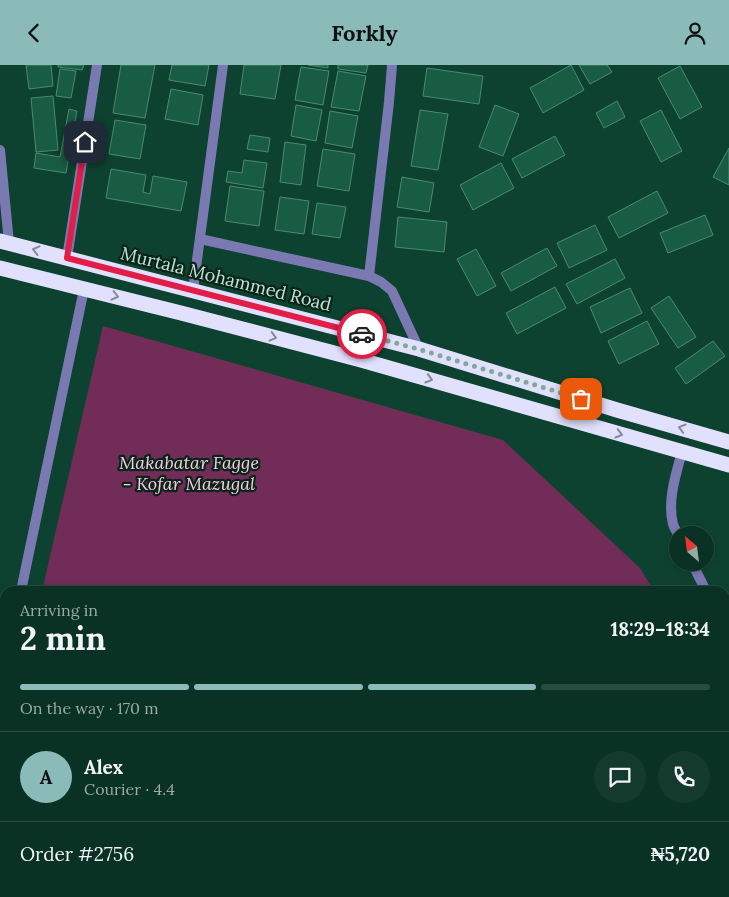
<!DOCTYPE html>
<html lang="en">
<head>
<meta charset="utf-8">
<style>
	body { margin:0; font-family:Lora,serif; background:#133a2c; color:#f1f3f6; height:100vh; display:flex; flex-direction:column; font-size:19px; white-space:nowrap }
	* { box-sizing:border-box; margin:0 }
	p { font-size:16px; color:#99aaa6 }
	.icon { flex:none; width:28px; height:28px; fill:none; stroke:currentColor; stroke-width:2; stroke-linecap:round; stroke-linejoin:round }
	.map { position:relative; flex:1; overflow:hidden }
	.side { position:absolute; left:0px; top:521px; width:730px; height:311px; display:flex; flex-direction:column; background:#0a3224; border-radius:15px 15px 0 0; box-shadow:0 2px 8px #0003,0 0 0 1px #2a4d41 }
	.side>* { flex:none }
	.needle { width:32px; rotate:332deg }
	.tools { position:absolute; left:669px; top:461px; display:grid; gap:10px }
	.tools a { display:grid; place-items:center; width:45px; height:45px; border-radius:50%; background:#0a3224; box-shadow:0 2px 8px #0003,0 0 0 1px #2a4d41; font-size:25px }
	.pin { position:absolute; display:grid; place-items:center; width:42px; height:42px; color:#fff; margin:-21px; border-radius:10px; box-shadow:0 2px 8px #0006 }
	.courier { position:absolute; display:grid; place-items:center; width:50px; height:50px; margin:-25px; border:4px solid #e11d48; border-radius:50%; background:#fff; color:#222; box-shadow:0 1px 6px #0007 }
	.head em { font-style:normal; font-weight:800 }
	.head div { display:flex; flex-direction:column-reverse }
	.head { display:flex; align-items:center; justify-content:space-between; height:85px; padding:0 20px }
	h1 { font-size:32px; font-weight:800; line-height:38px }
	.bar { display:grid; grid-template-columns:repeat(4,1fr); gap:8px 5px; align-content:center; height:60px; padding:0 20px }
	.bar i { height:6px; border-radius:4px; background:#2a4d41 }
	.bar .selected { background:#8bbbb9 }
	.bar p { grid-column:span 4 }
	.line { display:flex; align-items:center; gap:12px; padding:0 20px; border-top:1px solid #2a4d41 }
	.line div { flex:1 }
	.round { display:grid; place-items:center; flex:none; width:52px; height:52px; border-radius:26px; background:#133a2c }
	header { display:flex; justify-content:space-between; align-items:center; height:65px; padding:0 20px; background:#8bbbb9; color:#111; font-size:22px; font-weight:800 }
	.map>svg:first-child { display:block }
</style>
</head>
<body>
<header><svg class="icon" aria-label="back" viewBox="0 0 24 24"><path d="M15 5l-7 7 7 7"/></svg>Forkly<svg class="icon" aria-label="person" viewBox="0 0 24 24"><circle cx="12" cy="8" r="4"/><path d="M4 21q1-7 8-7t8 7"/></svg></header>
<div class="map">
<svg width="729" height="832" viewBox="0 0 729 832">
	<rect width="100%" height="100%" fill="#0e4230"/>
	<!-- green -->
	<g fill="#712c57">
		<path d="M103 261 503 375 640 503 654 526H42Z"/>
		<path d="M725 649 729 656V832H0V710L5 688V828H725Z"/>
	</g>
	<!-- building -->
	<g fill="#195c44" stroke="#4a8a70">
		<path d="M26 0H51L53 21 29 24Z"/>
		<path d="M58 0H84L82 5 58 2Z"/>
		<path d="M121 0H155L145 53 113 48Z"/>
		<path d="M172 0H209L205 21 169 15Z"/>
		<path d="M244 0H281L275 34 240 29Z"/>
		<path d="M308 0H328V3Z"/>
		<path d="M338 0H368L366 8 338 4Z"/>
		<path d="M571 0 584 25 543 48 530 23Z"/>
		<path d="M579 0H607L612 7 590 19Z"/>
		<path d="M680 1 702 42 680 54 658 13Z"/>
		<path d="M301 2 329 6 323 40 295 35Z"/>
		<path d="M427 3 483 11 479 39 423 31Z"/>
		<path d="M60 4 76 6 71 33 56 31Z"/>
		<path d="M338 6 366 11 359 46 331 42Z"/>
		<path d="M171 24 203 30 198 60 165 54Z"/>
		<path d="M53 31 58 85 36 87 31 33Z"/>
		<path d="M617 36 625 52 604 63 596 48Z"/>
		<path d="M296 40 322 45 316 76 291 71Z"/>
		<path d="M495 40 519 49 503 91 479 82Z"/>
		<path d="M69 44 77 46 66 108 34 103 36 88 60 92Z"/>
		<path d="M420 45 448 49 438 105 411 101Z"/>
		<path d="M661 45 682 86 661 97 640 56Z"/>
		<path d="M330 46 358 51 352 83 325 78Z"/>
		<path d="M115 55 146 60 140 94 109 89Z"/>
		<path d="M250 70 270 73 268 87 247 84Z"/>
		<path d="M555 71 565 90 522 113 512 94Z"/>
		<path d="M285 77 306 80 301 120 280 117Z"/>
		<path d="M729 83V120L713 112Z"/>
		<path d="M323 84 355 89 349 126 317 121Z"/>
		<path d="M244 95 267 98 263 123 226 117 228 106 242 108Z"/>
		<path d="M501 98 514 123 473 145 460 120Z"/>
		<path d="M111 104 146 110 143 127 150 129 153 111 187 117 181 146 106 133Z"/>
		<path d="M402 112 434 118 429 147 397 142Z"/>
		<path d="M230 121 264 126 259 161 225 156Z"/>
		<path d="M657 126 668 148 619 173 608 152Z"/>
		<path d="M280 132 309 136 304 169 275 165Z"/>
		<path d="M317 138 346 142 340 173 312 169Z"/>
		<path d="M705 150 713 170 668 188 660 168Z"/>
		<path d="M398 152 447 157 444 187 395 182Z"/>
		<path d="M595 160 607 185 569 203 557 178Z"/>
		<path d="M547 183 557 201 511 226 501 208Z"/>
		<path d="M476 184 496 221 477 231 457 194Z"/>
		<path d="M615 194 625 213 577 239 566 219Z"/>
		<path d="M555 222 566 243 517 269 506 248Z"/>
		<path d="M630 223 642 248 601 268 590 242Z"/>
		<path d="M669 231 696 272 678 283 651 243Z"/>
		<path d="M647 256 659 279 619 299 608 276Z"/>
		<path d="M713 276 725 291 686 319 675 303Z"/>
	</g>
	<g fill="none" stroke-linecap="round" stroke-linejoin="round">
		<!-- street -->
		<g stroke="#7b79b2" stroke-width="10">
			<path d="M0 85 9 178"/>
			<path d="M200 174 369 211 381 217 392 226 419 284"/>
			<path d="M67 193 97 0"/>
			<path d="M369 211 389 37 392 0"/>
			<path d="M193 225 223 0"/>
			<path d="M678 470C677 467 674 463 673 459 667 436 676 409 682 387"/>
			<path d="M692 498 706 526"/>
			<path d="M21 526 84 224"/>
			<path d="M725 565 729 574"/>
			<path d="M0 625 5 601"/>
		</g>
		<!-- highway -->
		<g stroke="#e1e1fd" stroke-width="15">
			<path d="M0 176 419 284 617 345 729 377"/>
			<path d="M0 203 181 248 361 295 729 400"/>
		</g>
	</g>
	<!-- one-way arrows -->
	<defs><path id="oneway-chevron" d="M-2-3.5L2.5 0L-2 3.5" fill="none" stroke-width="1.6" stroke-linecap="round" stroke-linejoin="round" transform="scale(1.25)"/></defs>
	<g stroke="#808c97">
		<use href="#oneway-chevron" transform="translate(36 185) rotate(-166)"/>
		<use href="#oneway-chevron" transform="translate(115 231) rotate(14)"/>
		<use href="#oneway-chevron" transform="translate(273 272) rotate(15)"/>
		<use href="#oneway-chevron" transform="translate(429 314) rotate(16)"/>
		<use href="#oneway-chevron" transform="translate(682 363) rotate(-164)"/>
		<use href="#oneway-chevron" transform="translate(619 369) rotate(16)"/>
	</g>
	<g fill="none" stroke-linecap="round" stroke-linejoin="round">
		<!-- done -->
		<path stroke="#82a999" stroke-width="5" stroke-dasharray="0 9" d="M362 269 418 284 581 334"/>
		<!-- route -->
		<path stroke="#e11d48" stroke-width="6" d="M85 77 67 193 362 269"/>
	</g>
	<g text-anchor="middle" stroke-width="4.5" stroke-linejoin="round" paint-order="stroke">
		<!-- street labels -->
		<g font-size="18" fill="#c1e1d2" stroke="#09251a">
			<text transform="translate(226 214) rotate(14)" y="6">Murtala Mohammed Road</text>
		</g>
		<!-- park labels -->
		<g font-size="18" font-style="italic" fill="#fac9e3" stroke="#09251a">
			<text x="189" y="404">Makabatar Fagge<tspan x="189" dy="21">- Kofar Mazugal</tspan></text>
		</g>
	</g>
</svg>
<div class="tools">
<a><svg class="needle" viewBox="-14 -14 28 28"><path d="M0-13l5 13h-10z" fill="#e53935"/><path d="M0 13l5-13h-10z" fill="#99aaa6"/></svg></a>
</div>
<div class="pin" style="left:581px;top:334px;background:#ea580c"><svg class="icon" aria-label="bag" viewBox="0 0 24 24"><path d="M5 8h14l-1 12H6zM9 8a3 3 0 0 1 6 0"/></svg></div>
<div class="pin" style="left:85px;top:77px;background:#1f2937"><svg class="icon" aria-label="home" viewBox="0 0 24 24"><path d="M3 11l9-7 9 7M6 9v11h12V9"/></svg></div>
<div class="courier" style="left:362px;top:269px"><svg class="icon" aria-label="car" viewBox="0 0 24 24"><path d="M5 17H2v-5l4-1 3-4h7l3 4 3 1v5h-3M9 17h6M6 11h13"/><circle cx="7" cy="17" r="2"/><circle cx="17" cy="17" r="2"/></svg></div>
<section class="side">
<div class="head"><div><h1>2 min</h1><p>Arriving in</p></div><em>18:29–18:34</em></div>
<div class="bar"><i class="selected"></i><i class="selected"></i><i class="selected"></i><i></i><p>On the way · 170 m</p></div>
<div class="line" style="height:90px"><b class="round" style="background:#8bbbb9;color:#111">A</b><div><b>Alex</b><p>Courier · 4.4</p></div><a class="round"><svg class="icon" aria-label="chat" viewBox="0 0 24 24"><path d="M4 5h16v11H9l-5 4z"/></svg></a><a class="round"><svg class="icon" aria-label="phone" viewBox="0 0 24 24"><path d="M5 4h4l2 5-3 2q2 4 5 5l2-3 5 2v4C11 20 4 13 5 4z"/></svg></a></div>
<div class="line" style="height:65px"><div>Order #2756</div><b>₦5,720</b></div>
</section>
</div>
</body>
</html>
